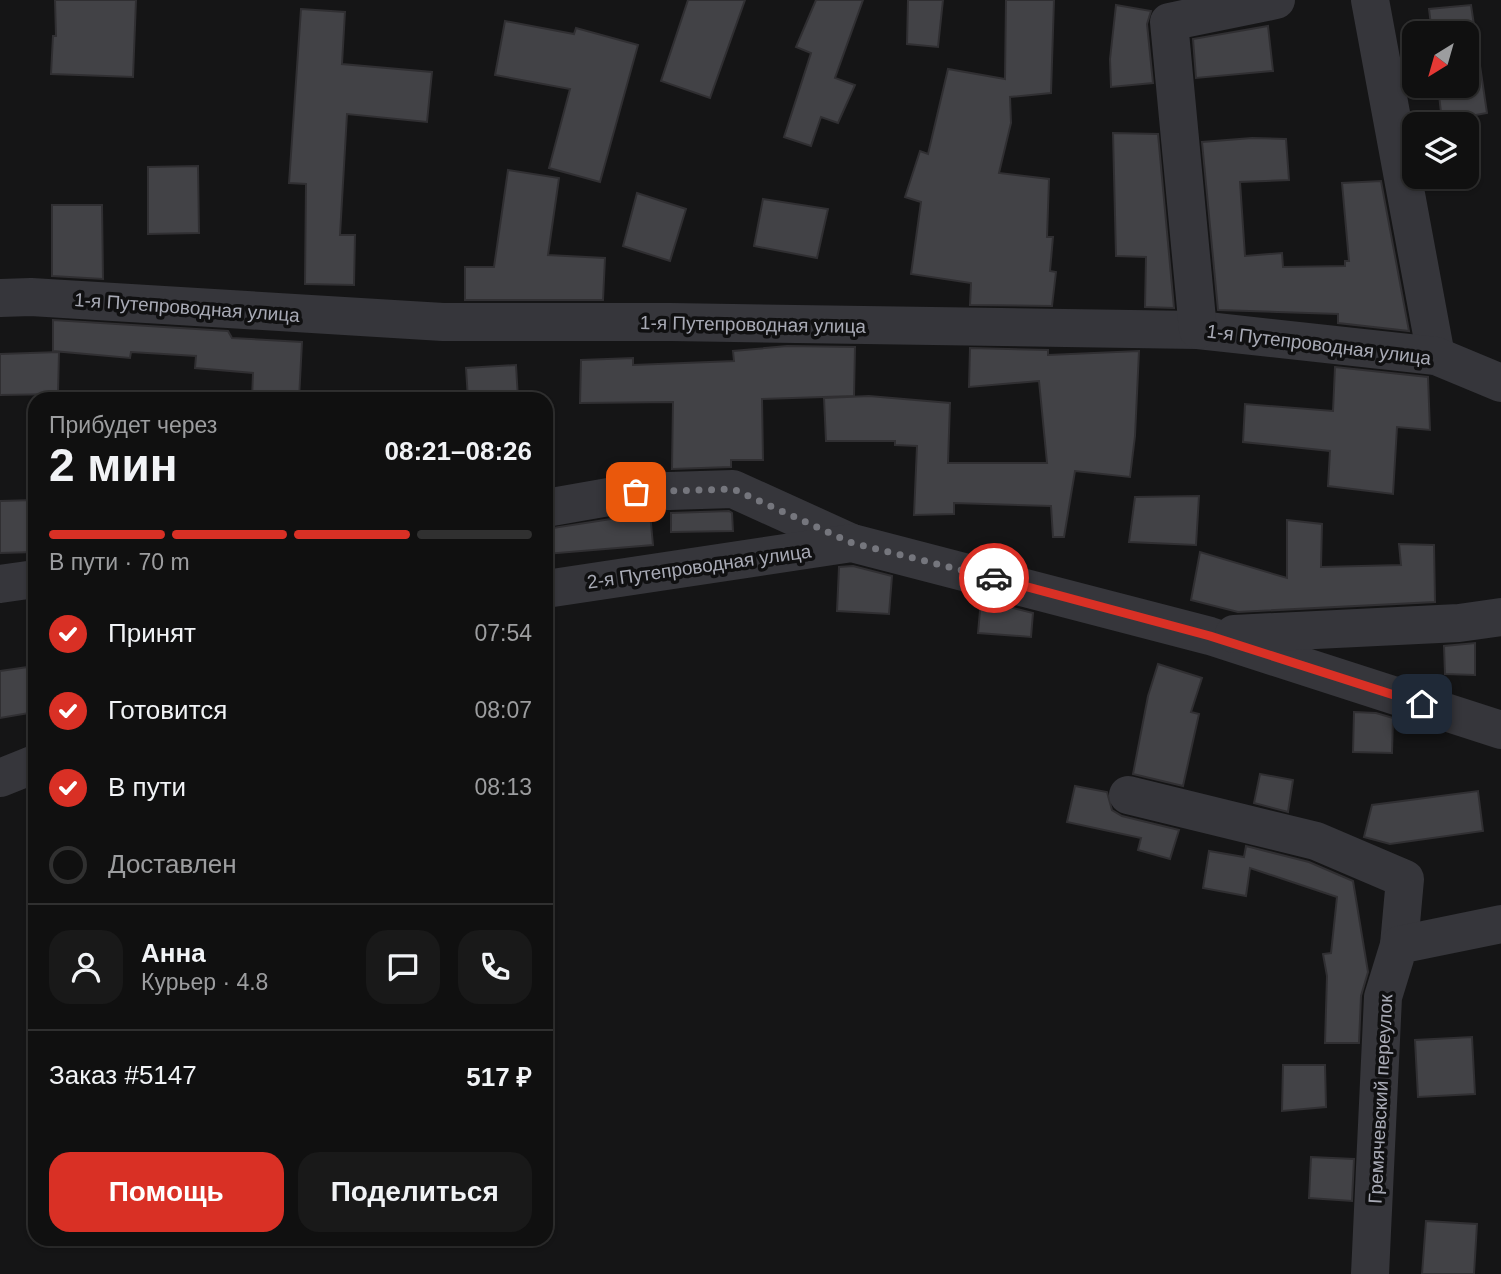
<!DOCTYPE html>
<html lang="ru">
<head>
<meta charset="utf-8">
<style>
	body { margin:0; font-family:Helvetica,sans-serif; background:#191919; color:#f1f3f6; height:100vh; display:flex; flex-direction:column; font-size:26px; white-space:nowrap }
	* { box-sizing:border-box; margin:0 }
	p { font-size:23px; color:#9c9d9f }
	.icon { flex:none; width:38px; height:38px; fill:none; stroke:currentColor; stroke-width:2; stroke-linecap:round; stroke-linejoin:round }
	.map { position:relative; flex:1; overflow:hidden }
	.panel { position:absolute; left:28px; top:392px; width:525px; height:854px; display:flex; flex-direction:column; background:#101010; border-radius:21px; box-shadow:0 2px 5px #0004,0 0 0 2px #303030 }
	.panel>* { flex:none }
	.needle { width:46px; rotate:217deg }
	.tools { position:absolute; left:1402px; top:21px; display:grid; gap:14px }
	.tools a { display:grid; place-items:center; width:77px; height:77px; border-radius:14px; background:#101010; box-shadow:0 2px 5px #0004,0 0 0 2px #303030; font-size:35px }
	.pin { position:absolute; display:grid; place-items:center; width:60px; height:60px; color:#fff; margin:-30px; border-radius:14px; box-shadow:0 4px 10px #0006 }
	.courier { position:absolute; display:grid; place-items:center; width:70px; height:70px; margin:-35px; border:5px solid #d93025; border-radius:50%; background:#fff; color:#222; box-shadow:0 2px 9px #0007 }
	.headline em { font-style:normal; font-weight:700 }
	.headline div { display:flex; flex-direction:column-reverse }
	.headline { display:flex; align-items:center; justify-content:space-between; height:119px; padding:0 21px }
	h1 { font-size:46px; font-weight:700; line-height:52px }
	.bar { display:grid; grid-template-columns:repeat(4,1fr); gap:10px 7px; align-content:center; height:84px; padding:0 21px }
	.bar i { height:9px; border-radius:5px; background:#303030 }
	.bar .on { background:#d93025 }
	.bar p { grid-column:span 4 }
	.line { display:flex; align-items:center; gap:18px; padding:0 21px; border-top:2px solid #303030 }
	.line div { flex:1 }
	.round { display:grid; place-items:center; flex:none; width:74px; height:74px; border-radius:21px; background:#191919 }
	ol { padding:0 21px; list-style:none }
	li { display:flex; align-items:center; gap:21px; height:77px }
	li p { margin-inline-start:auto }
	li .icon { padding:7px; border-radius:50%; background:#d93025; color:#fff; stroke-width:4 }
	li:last-child { color:#9c9d9f }
	li i { width:38px; height:38px; border:4px solid #303030; border-radius:50% }
	.action { display:flex; gap:14px; margin-top:auto; padding:14px 21px }
	.action a { flex:1; height:80px; border-radius:21px; background:#d93025; color:#fff; font-size:28px; font-weight:700; line-height:80px; text-align:center }
	.action a+a { background:#191919; color:#f1f3f6 }
	.map>svg:first-child { display:block }
</style>
</head>
<body>
<div class="map">
<svg width="1501" height="1274" viewBox="0 0 1501 1274">
	<rect width="100%" height="100%" fill="#151516"/>
	<!-- building -->
	<g fill="#424246" stroke="#302f32" stroke-width="2">
		<path d="M55 0H136L133 77 51 74 53 36H56Z"/>
		<path d="M688 0H745L710 98 661 81Z"/>
		<path d="M816 0H863L835 78 855 85 838 123 821 117 811 146 784 137 811 53 796 47Z"/>
		<path d="M908 0H943L938 47 907 44Z"/>
		<path d="M1006 0H1054L1051 93 1010 97 1011 123 999 173 1049 179 1047 237H1053L1050 271 1056 272 1052 306 970 305 971 283 911 274 921 202 905 197 920 151 928 154 948 69 1005 79Z"/>
		<path d="M1116 5 1151 11 1147 24 1153 83 1111 87 1110 59Z"/>
		<path d="M1471 5 1487 113 1442 121 1438 86H1466V33H1432L1429 9Z"/>
		<path d="M301 9 345 12 342 64 432 72 427 122 347 114 340 235H355L354 285 305 284 306 184 289 183Z"/>
		<path d="M505 21 574 34 576 28 638 45 600 182 549 168 570 89 495 75Z"/>
		<path d="M1268 26 1273 71 1196 78 1193 39Z"/>
		<path d="M1113 133 1158 134 1174 308 1145 307 1146 257 1116 256Z"/>
		<path d="M1252 138 1286 139 1289 180 1240 182 1245 256 1282 253 1283 267 1345 266V261H1349L1342 183 1381 181 1409 331 1338 323V314L1218 310 1202 142Z"/>
		<path d="M198 166 199 233 148 234V167Z"/>
		<path d="M508 170 559 178 548 255 605 258 603 300H465V267H494Z"/>
		<path d="M637 193 686 209 670 261 623 246Z"/>
		<path d="M763 199 828 209 817 258 754 246Z"/>
		<path d="M52 205H102L103 279 52 276Z"/>
		<path d="M53 320 228 331 232 338 302 342 299 399H252L253 373 195 368 196 356 131 352 130 358 53 351Z"/>
		<path d="M787 346 855 347 854 396 762 399 763 460H731V467L672 469 673 402 580 403 581 360 633 358V365L734 361 733 351Z"/>
		<path d="M970 348 1048 350V355L1139 351 1135 436 1130 477 1075 471 1064 537H1053L1051 506 954 503V514L914 515 917 446 895 445V441H826L824 398 869 396 950 403 948 463H1047L1039 381 969 387Z"/>
		<path d="M59 352 58 394 0 395V354Z"/>
		<path d="M516 365 518 399H468L466 368Z"/>
		<path d="M1335 367 1428 377 1430 430 1397 427 1393 494 1328 486 1330 451 1243 442 1245 404 1333 411Z"/>
		<path d="M1199 496 1196 545 1129 542 1135 497Z"/>
		<path d="M35 500V552L0 553V501Z"/>
		<path d="M729 511 732 513 733 531 671 532V513Z"/>
		<path d="M650 513 653 545 546 554V529Z"/>
		<path d="M1287 520 1322 524 1321 567 1401 565 1399 544 1434 545 1435 602 1238 612 1191 600 1200 552 1287 578Z"/>
		<path d="M853 566 892 576 889 614 837 611 839 567Z"/>
		<path d="M981 600 1033 613 1031 637 978 633Z"/>
		<path d="M1475 643V675L1445 674 1444 646Z"/>
		<path d="M1158 664 1202 678 1191 712 1199 714 1183 786 1133 774 1148 696Z"/>
		<path d="M35 666V712L0 718V671Z"/>
		<path d="M1354 712 1376 713 1393 718 1392 753 1353 752Z"/>
		<path d="M1260 774 1293 780 1288 812 1254 803Z"/>
		<path d="M1075 786 1107 792 1112 810 1122 816 1179 830 1170 859 1138 850 1141 838 1067 822Z"/>
		<path d="M1478 791 1483 831 1390 844 1364 837 1372 805Z"/>
		<path d="M1246 846 1309 862 1353 881 1368 972 1361 996 1359 1043H1325L1327 976 1323 954 1331 953 1337 897 1250 868 1246 896 1203 888 1209 851 1244 857Z"/>
		<path d="M1472 1037 1475 1094 1418 1097 1415 1040Z"/>
		<path d="M1283 1065H1325L1326 1107 1282 1111Z"/>
		<path d="M1311 1157 1354 1159 1352 1201 1309 1198Z"/>
		<path d="M1426 1221 1477 1224 1474 1274H1422Z"/>
	</g>
	<g fill="none" stroke-linecap="round" stroke-linejoin="round">
		<!-- minor -->
		<g stroke="#36363b" stroke-width="38">
			<path d="M1370 0 1436 356"/>
			<path d="M0 298 31 297 443 322H671L1198 330 1436 356 1501 383"/>
			<path d="M1198 330 1169 22 1276 0"/>
			<path d="M546 508 637 492 733 489 852 543"/>
			<path d="M0 584 35 579"/>
			<path d="M546 589 852 543 1210 636 1501 730"/>
			<path d="M1234 634 1459 623 1501 617"/>
			<path d="M0 778 35 764"/>
			<path d="M1128 795 1316 841 1405 879 1399 945"/>
			<path d="M1370 1274 1383 997 1399 945 1501 924"/>
		</g>
	</g>
	<g fill="none" stroke-linecap="round" stroke-linejoin="round">
		<!-- done -->
		<path stroke="#75767d" stroke-width="7" stroke-dasharray="0 12.6" d="M636 492 733 489 852 543 994 578"/>
		<!-- route -->
		<path stroke="#d93025" stroke-width="9" d="M994 578 1210 636 1422 704"/>
	</g>
	<g text-anchor="middle" stroke-width="7" stroke-linejoin="round" paint-order="stroke">
		<!-- street labels -->
		<g font-size="19" fill="#a8aab5" stroke="#101011">
			<text transform="translate(187 307) rotate(4)" y="7">1-я Путепроводная улица</text>
			<text transform="translate(753 324) rotate(1)" y="7">1-я Путепроводная улица</text>
			<text transform="translate(1319 344) rotate(7)" y="7">1-я Путепроводная улица</text>
			<text transform="translate(699 566) rotate(-8)" y="7">2-я Путепроводная улица</text>
			<text transform="translate(1380 1099) rotate(-87)" y="7">Гремячевский переулок</text>
		</g>
	</g>
</svg>
<div class="tools">
<a><svg class="needle" viewBox="-14 -14 28 28"><path d="M0-13l5 13h-10z" fill="#e53935"/><path d="M0 13l5-13h-10z" fill="#9c9d9f"/></svg></a>
<a><svg class="icon" aria-label="layers" viewBox="0 0 24 24"><path d="M12 4l9 5-9 5-9-5zM3 14l9 5 9-5"/></svg></a>
</div>
<div class="pin" style="left:636px;top:492px;background:#ea580c"><svg class="icon" aria-label="bag" viewBox="0 0 24 24"><path d="M5 8h14l-1 12H6zM9 8a3 3 0 0 1 6 0"/></svg></div>
<div class="pin" style="left:1422px;top:704px;background:#1f2937"><svg class="icon" aria-label="home" viewBox="0 0 24 24"><path d="M3 11l9-7 9 7M6 9v11h12V9"/></svg></div>
<div class="courier" style="left:994px;top:578px"><svg class="icon" aria-label="car" viewBox="0 0 24 24"><path d="M5 17H2v-5l4-1 3-4h7l3 4 3 1v5h-3M9 17h6M6 11h13"/><circle cx="7" cy="17" r="2"/><circle cx="17" cy="17" r="2"/></svg></div>
<section class="panel">
<div class="headline"><div><h1>2 мин</h1><p>Прибудет через</p></div><em>08:21–08:26</em></div>
<div class="bar"><i class="on"></i><i class="on"></i><i class="on"></i><i></i><p>В пути · 70 m</p></div>
<ol>
<li><svg class="icon" aria-label="check" viewBox="0 0 24 24"><path d="M5 12l5 5 9-10"/></svg>Принят<p>07:54</p></li>
<li><svg class="icon" aria-label="check" viewBox="0 0 24 24"><path d="M5 12l5 5 9-10"/></svg>Готовится<p>08:07</p></li>
<li><svg class="icon" aria-label="check" viewBox="0 0 24 24"><path d="M5 12l5 5 9-10"/></svg>В пути<p>08:13</p></li>
<li><i></i>Доставлен</li>
</ol>
<div class="line" style="height:126px"><a class="round"><svg class="icon" aria-label="person" viewBox="0 0 24 24"><circle cx="12" cy="8" r="4"/><path d="M4 21q1-7 8-7t8 7"/></svg></a><div><b>Анна</b><p>Курьер · 4.8</p></div><a class="round"><svg class="icon" aria-label="chat" viewBox="0 0 24 24"><path d="M4 5h16v11H9l-5 4z"/></svg></a><a class="round"><svg class="icon" aria-label="phone" viewBox="0 0 24 24"><path d="M5 4h4l2 5-3 2q2 4 5 5l2-3 5 2v4C11 20 4 13 5 4z"/></svg></a></div>
<div class="line" style="height:91px"><div>Заказ #5147</div><b>517 ₽</b></div>
<div class="action"><a>Помощь</a><a>Поделиться</a></div>
</section>
</div>
</body>
</html>
